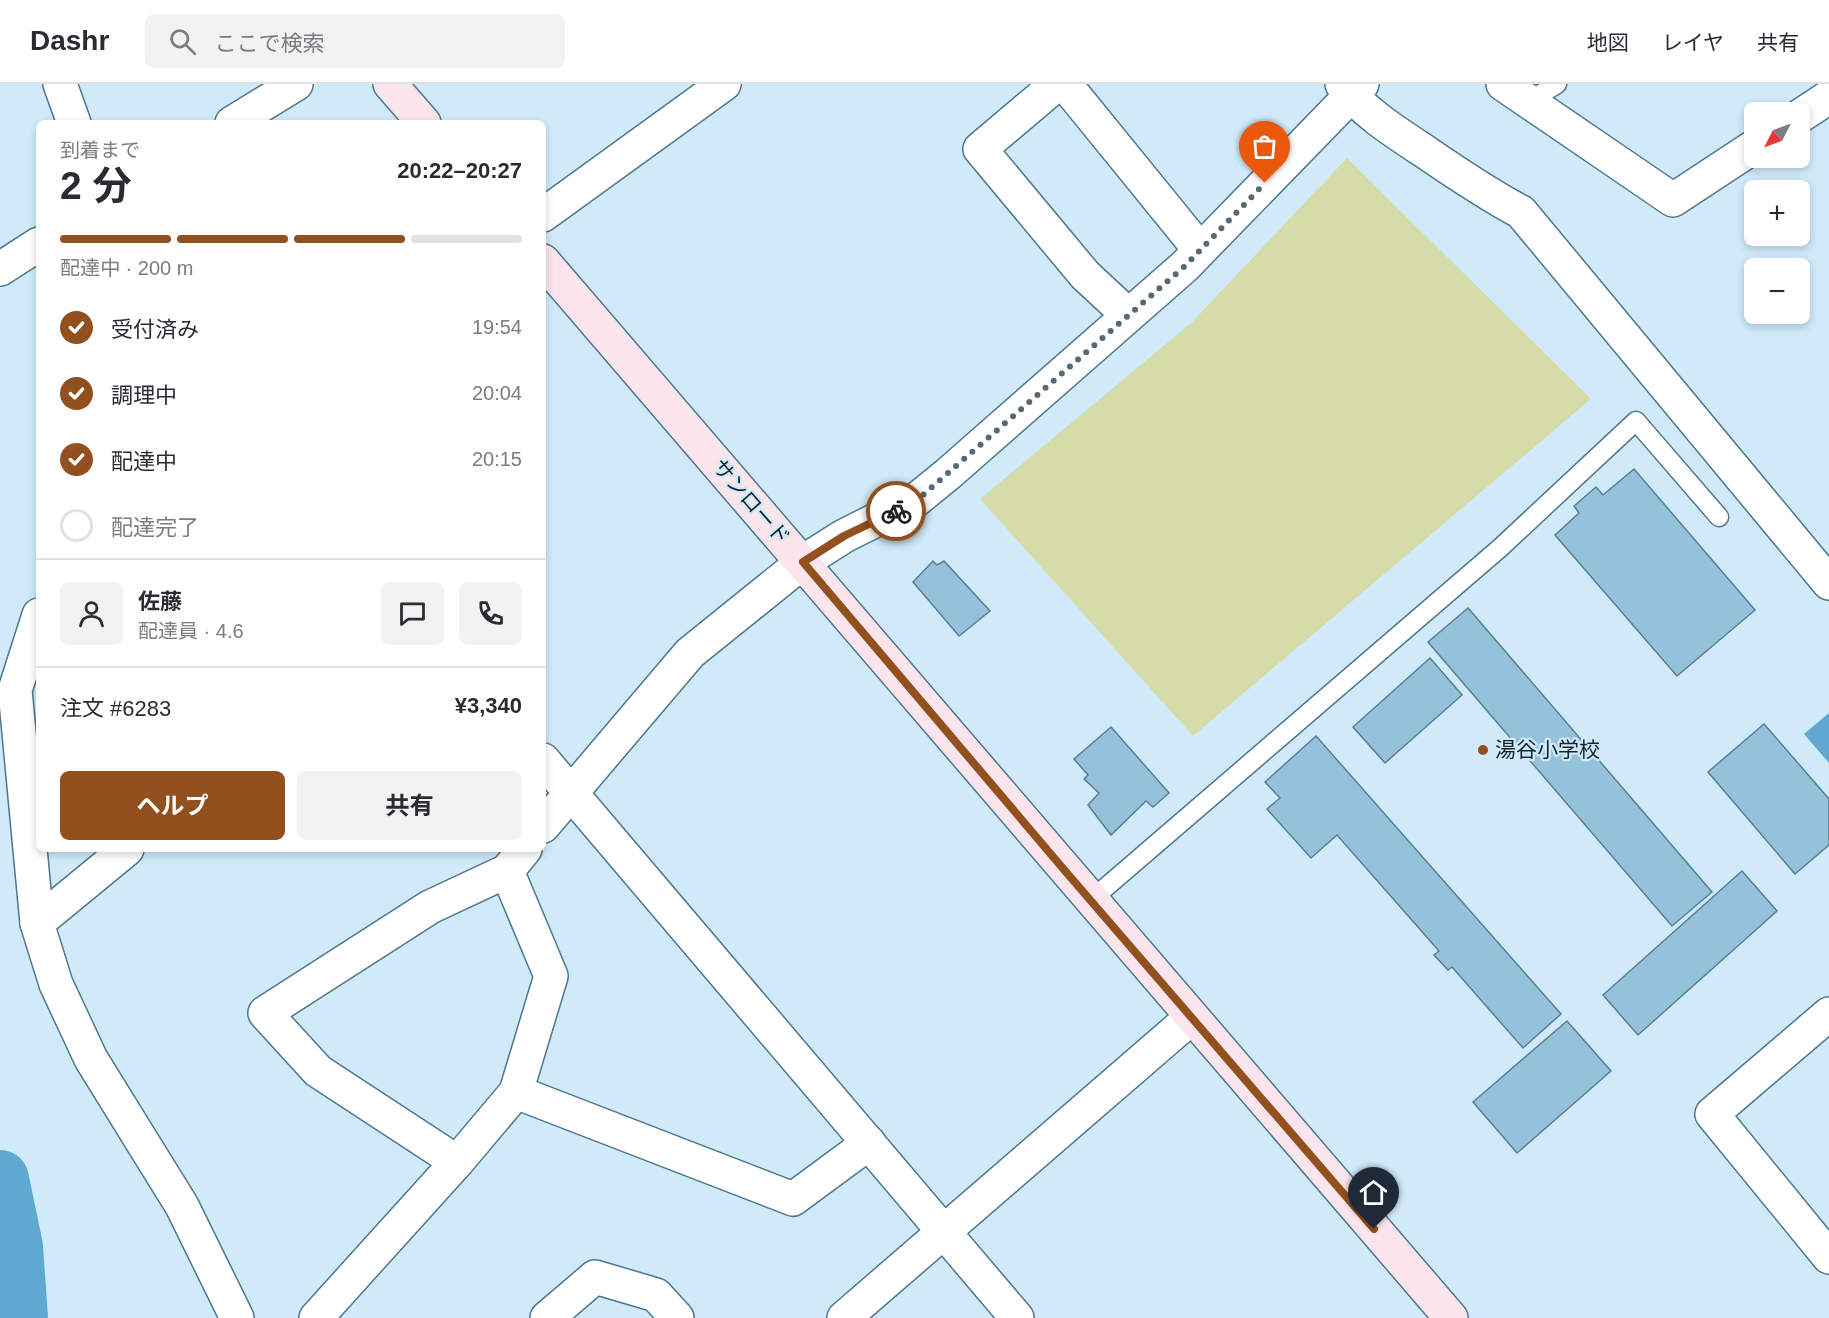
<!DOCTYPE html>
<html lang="ja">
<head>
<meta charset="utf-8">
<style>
	body { margin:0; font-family:Arial,"Noto Sans JP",sans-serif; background:#f2f2f3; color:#2b2b33; height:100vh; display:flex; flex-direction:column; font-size:22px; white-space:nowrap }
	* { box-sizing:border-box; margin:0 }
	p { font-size:20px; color:#7c7c81 }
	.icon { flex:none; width:33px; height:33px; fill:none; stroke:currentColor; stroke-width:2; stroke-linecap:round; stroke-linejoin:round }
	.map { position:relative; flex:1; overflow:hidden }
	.drawer { position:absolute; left:36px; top:36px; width:510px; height:732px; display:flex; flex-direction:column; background:#fff; border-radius:9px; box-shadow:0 3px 9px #0003 }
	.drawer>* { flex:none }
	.needle { width:39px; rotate:228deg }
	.buttons { position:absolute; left:1744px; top:18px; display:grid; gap:12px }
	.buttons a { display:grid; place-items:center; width:66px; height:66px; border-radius:9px; background:#fff; box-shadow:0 3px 9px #0003; font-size:30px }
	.pin { position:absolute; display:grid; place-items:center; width:51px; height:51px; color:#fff; margin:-62px -26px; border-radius:50% 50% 50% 0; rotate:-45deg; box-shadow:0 0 6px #0007 }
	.pin .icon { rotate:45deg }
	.courier { position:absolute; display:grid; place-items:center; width:60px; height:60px; margin:-30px; border:4px solid #92501e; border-radius:50%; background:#fff; color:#222; box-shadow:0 2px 8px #0007 }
	.summary em { font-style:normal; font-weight:700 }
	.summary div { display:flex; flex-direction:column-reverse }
	.summary { display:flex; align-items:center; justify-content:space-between; height:102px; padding:0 24px }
	h1 { font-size:39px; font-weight:700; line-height:45px }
	.bar { display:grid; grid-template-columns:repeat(4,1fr); gap:9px 6px; align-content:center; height:72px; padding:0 24px }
	.bar i { height:8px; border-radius:4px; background:#e1e1e2 }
	.bar .current { background:#92501e }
	.bar p { grid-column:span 4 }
	.line { display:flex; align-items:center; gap:15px; padding:0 24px; border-top:2px solid #e1e1e2 }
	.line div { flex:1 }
	.round { display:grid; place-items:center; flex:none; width:63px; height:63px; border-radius:9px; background:#f2f2f3 }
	ol { padding:0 24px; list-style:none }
	li { display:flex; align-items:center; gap:18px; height:66px }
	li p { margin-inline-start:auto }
	li .icon { padding:6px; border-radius:50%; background:#92501e; color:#fff; stroke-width:4 }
	li:last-child { color:#7c7c81 }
	li i { width:33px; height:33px; border:3px solid #e1e1e2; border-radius:50% }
	.button { display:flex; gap:12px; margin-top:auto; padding:12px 24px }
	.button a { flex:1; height:69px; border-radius:9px; background:#92501e; color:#fff; font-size:24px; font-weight:700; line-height:69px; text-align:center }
	.button a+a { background:#f2f2f3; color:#2b2b33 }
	header { display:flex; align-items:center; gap:36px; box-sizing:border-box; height:84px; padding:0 30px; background:#fff; border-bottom:2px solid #e1e1e2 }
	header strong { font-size:28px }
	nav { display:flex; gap:33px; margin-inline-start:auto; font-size:21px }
	.search { width:420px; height:54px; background:#f2f2f3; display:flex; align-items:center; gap:15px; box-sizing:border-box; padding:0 21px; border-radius:9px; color:#7c7c81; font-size:22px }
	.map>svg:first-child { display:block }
</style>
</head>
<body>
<header>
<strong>Dashr</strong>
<div class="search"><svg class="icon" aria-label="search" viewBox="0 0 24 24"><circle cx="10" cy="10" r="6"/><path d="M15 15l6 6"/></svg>ここで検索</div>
<nav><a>地図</a><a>レイヤ</a><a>共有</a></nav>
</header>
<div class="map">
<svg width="1829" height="1234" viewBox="0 0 1829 1234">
	<rect width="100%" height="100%" fill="#d0eafa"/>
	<!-- green -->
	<path fill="#d5dca9" d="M1347 74 1591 315 1193 652 980 415 1191 239Z"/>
	<!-- water -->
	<path fill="#5ea9d1" d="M1829 629V679L1804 650Z"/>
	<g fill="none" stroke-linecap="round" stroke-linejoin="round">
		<!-- river -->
		<path stroke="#5ea9d1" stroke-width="58" d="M0 1095 14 1163 19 1234"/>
	</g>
	<!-- building -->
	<g fill="#96c1da" stroke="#578097" stroke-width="1.5">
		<path d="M1634 385 1755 526 1677 592 1555 451 1579 429 1574 422 1596 403 1603 411Z"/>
		<path d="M933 477 937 481 944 477 990 527 959 552 913 498Z"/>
		<path d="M1468 524 1712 808 1672 842 1428 558Z"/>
		<path d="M1430 574 1462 611 1385 679 1353 643Z"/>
		<path d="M1764 640 1829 715V761L1795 790 1708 688Z"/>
		<path d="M1111 643 1169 709 1153 723 1146 717 1111 751 1088 721 1099 709 1084 695 1088 691 1074 675Z"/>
		<path d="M1316 652 1561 930 1523 964 1452 883 1448 886 1434 871 1439 867 1337 751 1311 774 1267 725 1280 714 1265 698Z"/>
		<path d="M1742 787 1777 827 1638 951 1603 911Z"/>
		<path d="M1567 937 1611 987 1517 1069 1473 1018Z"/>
	</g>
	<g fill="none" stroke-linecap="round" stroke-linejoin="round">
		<!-- lane casing -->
		<g stroke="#4e768d" stroke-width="21">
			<g id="lane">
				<path d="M1528 18 1557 0"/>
				<path d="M1091 816 1500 464 1636 337 1719 433"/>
			</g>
		</g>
		<!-- street casing -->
		<g stroke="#4e768d" stroke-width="36">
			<g id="street">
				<path d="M60 0 74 39"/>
				<path d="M1057 0 980 65 1085 191 1128 231"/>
				<path d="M1065 0 1200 166"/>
				<path d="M1342 0C1362 27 1395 48 1424 67 1456 89 1487 110 1521 128L1829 499"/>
				<path d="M1503 0 1673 116 1755 62"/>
				<path d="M1800 32 1829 13"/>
				<path d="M232 39 296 0"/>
				<path d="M543 131 724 0"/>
				<path d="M0 185 39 160"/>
				<path d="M39 531 15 606 37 839 56 900 91 975 182 1122 237 1234"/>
				<path d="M543 676 1017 1234"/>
				<path d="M543 742 690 569 803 478 844 452 916 416 948 390 1185 182 1362 0"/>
				<path d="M37 839 127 765"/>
				<path d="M1829 930 1712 1030 1829 1173"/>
				<path d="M516 1008 793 1115 869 1059"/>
				<path d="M457 1078 318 987 265 929 430 823 507 787"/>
				<path d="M316 1234 457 1078 516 1008 551 892 507 787 525 765"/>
				<path d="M547 1234 595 1193 656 1211 677 1234"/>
				<path d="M844 1234 1192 933"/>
			</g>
		</g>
		<!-- secondary casing -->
		<g stroke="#4e768d" stroke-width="36">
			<g id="secondary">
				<path d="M390 0 424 39"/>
				<path d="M543 177 1451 1234"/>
			</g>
		</g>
		<!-- lane -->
		<use href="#lane" stroke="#fff" stroke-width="18"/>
		<!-- street -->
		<use href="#street" stroke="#fff" stroke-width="33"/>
		<!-- secondary -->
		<use href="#secondary" stroke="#fae5ed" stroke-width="33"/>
	</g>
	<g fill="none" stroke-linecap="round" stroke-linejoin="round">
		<!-- done -->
		<path stroke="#566a75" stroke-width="6" stroke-dasharray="0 10.8" d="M896 427 916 417 1185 182 1265 99"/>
		<!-- route -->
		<path stroke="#92501e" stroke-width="8" d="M896 427 844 452 803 478 1066 788 1374 1145"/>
	</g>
	<!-- markers -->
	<circle fill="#92501e" stroke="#d0eafa" stroke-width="2" cx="1483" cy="666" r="6"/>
	<g text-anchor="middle" stroke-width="4.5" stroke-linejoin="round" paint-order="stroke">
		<!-- street labels -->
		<g font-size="21" fill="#14252e" stroke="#d0eafa">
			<text transform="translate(751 418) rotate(49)" y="7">サンロード</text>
		</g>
		<!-- poi labels -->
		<g font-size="21" fill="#14252e" stroke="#d0eafa" text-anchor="start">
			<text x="1495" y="673">湯谷小学校</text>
		</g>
	</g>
</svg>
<div class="buttons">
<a><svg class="needle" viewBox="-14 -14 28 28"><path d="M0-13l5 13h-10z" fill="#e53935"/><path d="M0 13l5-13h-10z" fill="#7c7c81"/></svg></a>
<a>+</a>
<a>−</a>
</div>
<div class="pin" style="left:1265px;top:99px;background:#ea580c"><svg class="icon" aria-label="bag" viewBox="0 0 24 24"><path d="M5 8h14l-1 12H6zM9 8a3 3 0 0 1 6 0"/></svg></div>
<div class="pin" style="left:1374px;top:1145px;background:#1f2937"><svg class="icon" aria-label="home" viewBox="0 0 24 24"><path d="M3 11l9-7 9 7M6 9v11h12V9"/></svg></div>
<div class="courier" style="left:896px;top:427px"><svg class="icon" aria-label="bike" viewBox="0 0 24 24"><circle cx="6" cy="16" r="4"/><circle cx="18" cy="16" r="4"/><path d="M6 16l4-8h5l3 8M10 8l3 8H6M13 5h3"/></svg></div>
<section class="drawer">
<div class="summary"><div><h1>2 分</h1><p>到着まで</p></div><em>20:22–20:27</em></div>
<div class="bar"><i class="current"></i><i class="current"></i><i class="current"></i><i></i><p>配達中 · 200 m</p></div>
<ol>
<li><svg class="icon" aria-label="check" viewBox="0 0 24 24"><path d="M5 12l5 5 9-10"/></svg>受付済み<p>19:54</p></li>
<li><svg class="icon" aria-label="check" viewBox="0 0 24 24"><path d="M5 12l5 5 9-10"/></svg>調理中<p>20:04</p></li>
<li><svg class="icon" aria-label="check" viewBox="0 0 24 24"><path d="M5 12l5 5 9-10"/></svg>配達中<p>20:15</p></li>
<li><i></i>配達完了</li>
</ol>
<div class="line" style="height:108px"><a class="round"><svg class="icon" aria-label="person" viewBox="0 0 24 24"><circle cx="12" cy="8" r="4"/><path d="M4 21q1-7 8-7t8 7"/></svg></a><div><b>佐藤</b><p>配達員 · 4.6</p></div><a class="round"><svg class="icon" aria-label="chat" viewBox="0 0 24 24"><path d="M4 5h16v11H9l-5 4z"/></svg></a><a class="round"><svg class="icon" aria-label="phone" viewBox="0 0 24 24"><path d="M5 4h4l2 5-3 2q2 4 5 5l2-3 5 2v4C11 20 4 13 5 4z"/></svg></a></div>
<div class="line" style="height:78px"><div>注文 #6283</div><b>¥3,340</b></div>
<div class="button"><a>ヘルプ</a><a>共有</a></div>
</section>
</div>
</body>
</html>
